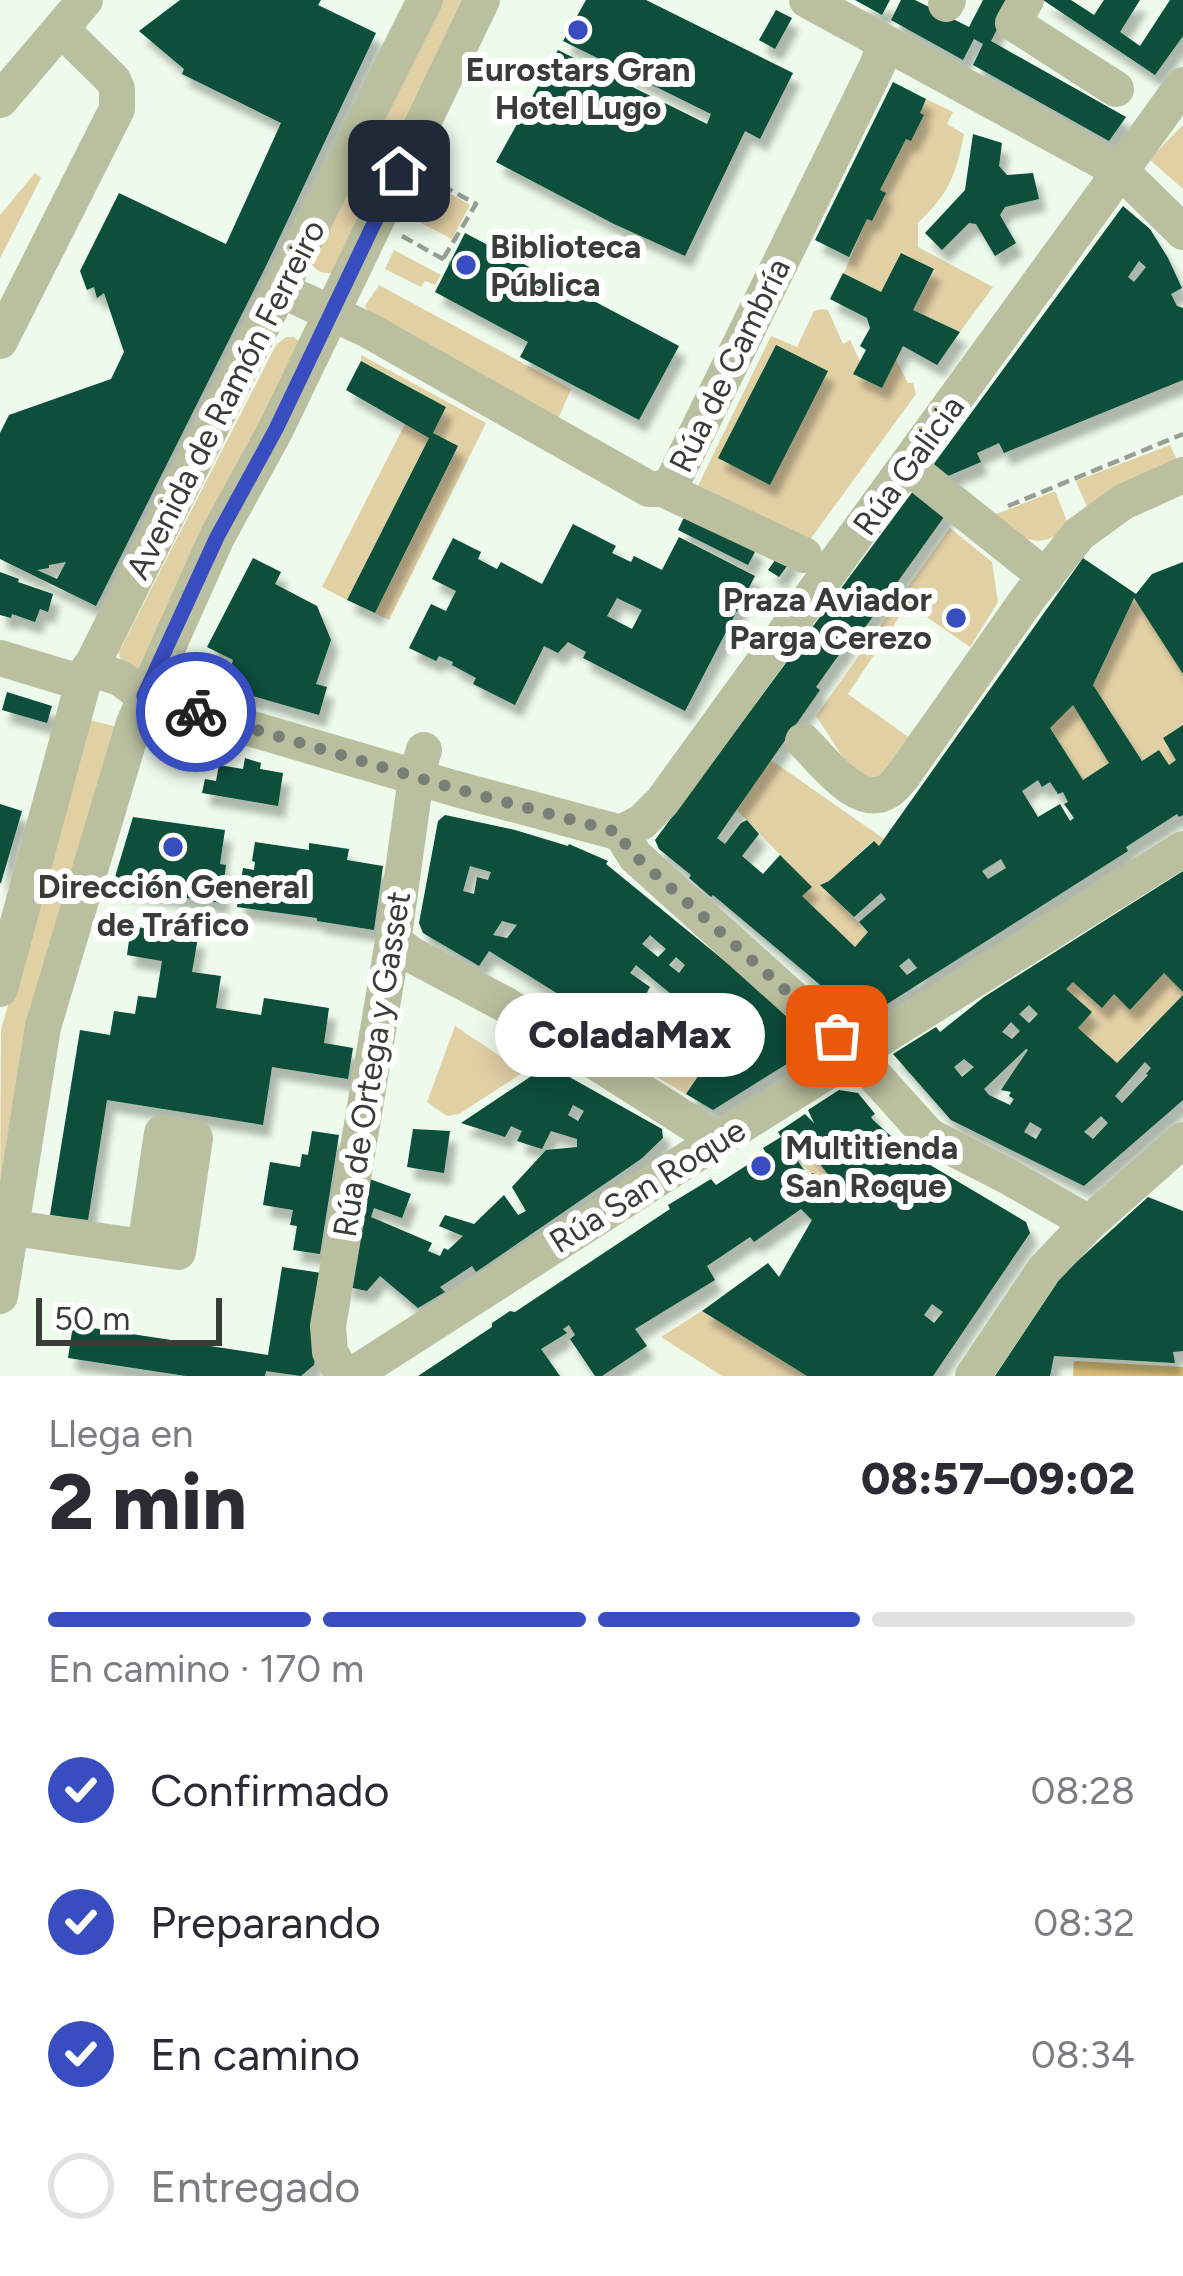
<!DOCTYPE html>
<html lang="es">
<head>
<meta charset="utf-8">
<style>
	body { margin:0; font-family:Figtree,sans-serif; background:#f7f7f7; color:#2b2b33; height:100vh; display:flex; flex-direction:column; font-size:45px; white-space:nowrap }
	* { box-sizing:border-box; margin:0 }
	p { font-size:39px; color:#7c7c81 }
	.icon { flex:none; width:66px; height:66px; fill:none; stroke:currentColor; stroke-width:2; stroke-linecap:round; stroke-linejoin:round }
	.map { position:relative; height:1376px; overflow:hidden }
	.panel { display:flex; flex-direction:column; background:#fff; flex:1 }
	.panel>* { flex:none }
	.scale { position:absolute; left:36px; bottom:30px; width:186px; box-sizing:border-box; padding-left:12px; border:6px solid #383d37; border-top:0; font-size:33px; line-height:42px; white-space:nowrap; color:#383d37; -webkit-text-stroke:9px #fff; paint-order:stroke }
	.pin { position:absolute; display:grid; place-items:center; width:102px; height:102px; color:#fff; margin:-51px; border-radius:24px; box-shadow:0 6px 18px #0006 }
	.courier { position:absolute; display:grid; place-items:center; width:120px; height:120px; margin:-60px; border:9px solid #384ec0; border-radius:50%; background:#fff; color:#222; box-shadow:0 3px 15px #0007 }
	.bubble { position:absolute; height:84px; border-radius:42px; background:#fff; box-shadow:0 6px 30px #0003; font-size:39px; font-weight:800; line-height:84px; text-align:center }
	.headline em { font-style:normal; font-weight:800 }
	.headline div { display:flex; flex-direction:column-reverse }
	.headline { display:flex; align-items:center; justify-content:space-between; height:204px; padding:0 48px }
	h1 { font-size:78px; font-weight:800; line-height:90px }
	.bar { display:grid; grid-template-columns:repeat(4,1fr); gap:18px 12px; align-content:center; height:144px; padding:0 48px }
	.bar i { height:15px; border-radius:9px; background:#e1e1e2 }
	.bar .on { background:#384ec0 }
	.bar p { grid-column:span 4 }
	ol { padding:0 48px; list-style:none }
	li { display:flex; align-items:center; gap:36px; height:132px }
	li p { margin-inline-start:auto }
	li .icon { padding:12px; border-radius:50%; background:#384ec0; color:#fff; stroke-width:4 }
	li:last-child { color:#7c7c81 }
	li i { width:66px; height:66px; border:6px solid #e1e1e2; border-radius:50% }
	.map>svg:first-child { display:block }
</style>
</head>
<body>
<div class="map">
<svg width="1183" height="1376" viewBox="0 0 1183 1376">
	<defs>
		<filter id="shadow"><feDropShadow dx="7" dy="12" stdDeviation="3" flood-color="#0004"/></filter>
	</defs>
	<rect width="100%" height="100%" fill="#eefaeb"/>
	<!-- green -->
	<g fill="#e2d0a5">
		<path d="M439 0H471L332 273C321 274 316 270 310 262Z"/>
		<path d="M926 99 953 112 947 124 964 134C955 177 950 192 918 223V247L993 287 960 332 913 310 934 270 902 253 881 292 844 273 867 219 872 221 880 190 906 139 911 141 924 116 920 113Z"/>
		<path d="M1183 125V189L1149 159Z"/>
		<path d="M35 173 41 178 0 258V215Z"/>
		<path d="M435 185 470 205 452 239 411 218 419 201 425 203Z"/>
		<path d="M394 250 441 275 435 285 425 281 421 287 385 269Z"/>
		<path d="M379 285 571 389 558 419 374 319 365 306Z"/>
		<path d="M822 309 828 310 843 344 850 340 860 361 854 374 882 388 896 360 908 383H913L916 394 804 548 694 494 771 336 797 347 814 311Z"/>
		<path d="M286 337H294L301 343 141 669 128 668 120 658 119 652 276 345Z"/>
		<path d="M361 355 486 423 389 620 375 613 458 447 433 433 446 407 361 361Z"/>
		<path d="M405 424 429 438 347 600 322 587Z"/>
		<path d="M1170 445 1178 462 1087 507 1076 481Z"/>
		<path d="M1055 491 1069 526C1037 554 1021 537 991 516Z"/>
		<path d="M950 528 992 562 998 602 970 647 908 604 848 694 914 741 885 777 869 780 846 762 816 716Z"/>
		<path d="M1134 598 1183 674V725L1163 738 1176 760 1169 765 1159 750 1142 761 1093 685Z"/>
		<path d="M1073 705 1109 763 1083 780 1050 728Z"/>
		<path d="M89 720 122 728 0 1219 1 1030Z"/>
		<path d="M771 760 884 839 879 846 873 841 829 881 820 884 868 932 855 947 802 896 811 887 737 810Z"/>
		<path d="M1164 973 1183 992V995L1152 1030 1149 1028 1117 1063 1078 1028 1092 1012 1066 989 1073 982 1102 1008 1114 994 1130 1010Z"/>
		<path d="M675 998 724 1039 686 1094 634 1064Z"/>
		<path d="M455 1026 524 1072 459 1114 447 1116 427 1102Z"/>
		<path d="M803 1144 831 1178 824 1189C814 1174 802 1166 792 1152Z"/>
		<path d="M702 1311 807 1376H722L661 1337Z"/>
	</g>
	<!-- forest -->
	<path fill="#ddc079" d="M1074 1361 1183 1367V1376H1073Z"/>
	<!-- building -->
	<g fill="#07503a" fill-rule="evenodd" filter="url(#shadow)">
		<path d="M180 0H321L318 5 376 33 267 264 96 606 0 559V433L9 415 111 379 124 352 104 293 97 298 94 287 87 290 80 271 119 193 226 244 281 123 182 74 184 69 139 31ZM66 562 57 579 37 570 49 568V565Z"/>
		<path d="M586 0H646L793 73 760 139 745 131 685 256 614 224 496 162 558 50 707 124 711 114 563 41Z"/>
		<path d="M855 0H890L882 15Z"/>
		<path d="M901 0H915L969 27 983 0H1012L991 41 1126 117 1109 141 973 65 983 44 974 39 963 60 891 20Z"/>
		<path d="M1043 0H1071L1094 15 1104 0H1140L1120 32 1140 46 1170 0H1183V36L1155 75Z"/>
		<path d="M776 10 792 18 775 49 759 40Z"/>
		<path d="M893 82 926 99 920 113 924 115 911 141 906 139 880 190 886 193 872 221 867 219 849 257 815 240Z"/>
		<path d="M973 134 1002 143 999 166 1007 175 1033 173 1039 199 1005 207 1000 215 1016 243 995 256 976 224 969 223 942 250 925 233 965 190Z"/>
		<path d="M1123 206 1150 229 1168 258 1182 288 1171 294 1177 306 1183 308V380L1004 453 999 443 977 453 981 462 941 479 933 465ZM1139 261 1146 267 1134 282 1128 277Z"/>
		<path d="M465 233 679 346 639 420 520 357 528 342 435 292Z"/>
		<path d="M901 253 934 269 913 310 960 332 937 365 903 346 882 388 853 374 866 350 860 346 870 328 867 318 830 299 843 273 881 292Z"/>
		<path d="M776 345 828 371 770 485 718 458Z"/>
		<path d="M361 361 446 407 433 433 458 446 375 613 347 600 429 438 346 390Z"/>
		<path d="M916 487 949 510 856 640 852 637 833 663 816 687 820 690 717 838 725 844 741 823 747 820 759 834 742 856 763 874 780 855 812 887 802 896 855 947 868 932 859 922 886 899 881 893 854 917 820 885 829 881 874 841 879 846 1083 558 1136 594 1152 574 1183 562V674L1134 598 1093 685 1142 761 1159 750 1169 765 1176 760 1163 738 1183 725V815L1179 817 1177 814 1126 847 1128 851 862 1020 713 895 711 897 689 878 691 875 659 849 655 840ZM1073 705 1109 763 1083 780 1050 728ZM1038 780 1042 787 1050 782 1058 794 1063 792 1068 802 1064 804 1074 818 1070 821 1060 804 1038 817 1022 791ZM1001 859 1006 868 988 879 982 871ZM909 958 917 968 907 975 899 966Z"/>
		<path d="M686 513 757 548 748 565 678 530Z"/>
		<path d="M573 524 616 546 612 553 631 562 634 556 662 570 679 537 755 576 685 711 583 658 586 652 568 642 558 653 544 646 515 705 473 684 476 678 452 665 453 662 439 656 436 661 409 648 431 604 446 611 456 591 432 579 453 538 481 552 478 559 497 569 501 562 542 584ZM617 598 642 610 632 629 607 616Z"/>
		<path d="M781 552 793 558 779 577 768 570Z"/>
		<path d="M253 558 281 572 275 584 317 606 331 640 316 684 327 687 319 715 225 688 233 660 207 647Z"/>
		<path d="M0 572 19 579 18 582 53 594 48 612 40 609 35 622 12 614 11 618 0 615Z"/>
		<path d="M7 692 52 706 47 723 2 710Z"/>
		<path d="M245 758 261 763 260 769 283 773 278 806 202 793 205 779 216 781 219 765 243 769Z"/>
		<path d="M0 804 22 811 1 883H0Z"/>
		<path d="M445 815 515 830 568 846 569 844 608 861 606 864 813 1033 814 1047 713 1110 686 1094 701 1072 709 1077 715 1067 708 1063 724 1039 729 1043 733 1039 740 1044 749 1032 743 1027 734 1037 690 996 683 1004 636 965 630 973 650 987 645 996 667 1010 634 1064 590 1036 600 1020 489 951 479 966 423 933 419 923 438 821ZM470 866 491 872 488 880 477 877 474 894 463 891ZM502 921 517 925 507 938 493 935ZM650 935 666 949 658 957 642 944ZM676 957 685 965 679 973 669 965Z"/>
		<path d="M133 817 225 830 220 864 226 865 221 903 112 887Z"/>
		<path d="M255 842 309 850V843L349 849 347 860 383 866 374 930 317 921V918L237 907 243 868 254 870 255 862 252 861Z"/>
		<path d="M1183 871V992L1164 973 1130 1010 1114 994 1102 1008 1073 982 1066 989 1092 1012 1078 1028 1117 1063 1183 995V1100L1084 1186 951 1120 893 1054 936 1027 940 1032 984 997ZM1029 1005 1038 1014 1029 1023 1019 1014ZM1011 1022 1020 1031 1012 1039 1002 1032ZM1026 1049 1028 1050 1001 1090 1011 1092 1009 1096 1014 1099 1010 1105 989 1095 984 1089ZM964 1059 974 1067 962 1077 954 1067ZM1145 1062 1151 1068 1146 1074 1148 1075 1122 1103 1115 1096ZM1101 1116 1108 1123 1093 1139 1084 1132ZM1030 1122 1042 1129 1036 1139 1024 1132Z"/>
		<path d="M131 926 198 937 192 972 221 976 216 1008 261 1015 264 998 329 1008 324 1043 353 1048 348 1079 272 1067 263 1125 107 1100 88 1220 50 1215 80 1030 110 1035 114 1011 135 1014 138 996 156 998 162 961 127 955Z"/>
		<path d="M548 1065 662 1129 663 1138 641 1159 476 1272 472 1266 440 1287 445 1292 418 1308 380 1276 367 1291 344 1286 364 1177 411 1194 402 1218 374 1208 371 1217 432 1243 428 1251 440 1256 444 1248 448 1250 463 1236 439 1226 445 1215 474 1224 504 1195 518 1215 526 1211 512 1187 546 1150 577 1147V1139L551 1131 542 1149 517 1141 522 1131 511 1126 505 1137 461 1123ZM573 1105 584 1111 578 1121 568 1115Z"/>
		<path d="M839 1090 858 1093 875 1114 871 1117 873 1120 910 1153 1026 1222 1030 1233 933 1376H807L702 1311 768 1263 779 1277 812 1220 801 1209 754 1242 750 1237 707 1266 715 1280 635 1329 647 1346 602 1376H595L570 1339 575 1335 569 1325 563 1329 567 1333 541 1349 560 1376H418L492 1327V1323L510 1311 515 1312 670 1209 668 1205 711 1179 716 1185 766 1153 763 1148 781 1137 778 1132 805 1114 814 1123 808 1110ZM803 1143 831 1178 824 1189 813 1173 789 1189 785 1183 804 1170 792 1152ZM932 1304 943 1312 934 1323 924 1315Z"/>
		<path d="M413 1129 450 1131 444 1173 407 1167Z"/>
		<path d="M312 1131 339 1135 320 1254 293 1250 297 1226 290 1225 293 1210 263 1205 270 1162 300 1167 302 1154 308 1155Z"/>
		<path d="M1148 1197 1183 1211V1351L1173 1352 1175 1363 1054 1356 1050 1376H995L1062 1275Z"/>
		<path d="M282 1267 328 1274 314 1365 301 1376 266 1371 265 1376H186L68 1358 73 1325 268 1355Z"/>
	</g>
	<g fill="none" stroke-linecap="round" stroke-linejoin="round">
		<!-- path -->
		<g stroke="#969f94" stroke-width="4.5" stroke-dasharray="12 6" stroke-linecap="butt">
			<path d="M418 197 424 199 434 181 476 204 443 259"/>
			<path d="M402 236 450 263"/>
			<path d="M1008 506 1183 434"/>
		</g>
		<!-- minor -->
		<g stroke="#babf9f" stroke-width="36">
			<path d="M807 0 1122 172 1183 232"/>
			<path d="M1026 0 1013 23 1116 89"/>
			<path d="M946 4 948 0"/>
			<path d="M0 100 85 0"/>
			<path d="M281 290 368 330 649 489H663L673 481 877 66 885 43"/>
			<path d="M0 341 117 109V89L113 80 61 29"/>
			<path d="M920 476 1046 577"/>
			<path d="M663 489 804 555"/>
			<path d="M0 658 83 683"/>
			<path d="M89 668 120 678 144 696 184 709 453 788 621 833"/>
			<path d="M803 741C823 760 858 810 888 791 894 788 897 782 902 777L1029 597 1079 534 1123 502 1183 475"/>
			<path d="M621 833 642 822 662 802 1183 85"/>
			<path d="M621 833 635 856 856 1055 929 1136 1009 1177 1089 1223"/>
			<path d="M393 941 412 955 506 1005 718 1140"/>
			<path d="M0 989 83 683 425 0"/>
			<path d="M9 1227C65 1236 121 1244 178 1252L195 1138 162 1133 145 1247"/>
			<path d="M0 1296 43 1027 134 723 217 537 276 429 482 0"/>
			<path d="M344 1376 330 1352 328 1326 394 935 416 778 424 750"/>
			<path d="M351 1376 732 1131 1183 849"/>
			<path d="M973 1376 1044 1270 1089 1223 1183 1140"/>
		</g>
	</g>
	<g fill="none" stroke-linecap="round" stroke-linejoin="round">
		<!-- done -->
		<path stroke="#787f76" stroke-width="12" stroke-dasharray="0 21.6" d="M196 712 453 788 621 833 627 848 635 856 837 1036"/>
		<!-- route -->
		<path stroke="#384ec0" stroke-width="15" d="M196 712 144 696 217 537 276 429 399 171"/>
	</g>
	<!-- markers -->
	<g fill="#384ec0" stroke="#fff" stroke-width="4.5">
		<circle cx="578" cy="30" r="12"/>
		<circle cx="466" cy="265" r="12"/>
		<circle cx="956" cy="618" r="12"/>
		<circle cx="173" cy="847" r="12"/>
		<circle cx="761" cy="1166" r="12"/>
	</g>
	<g text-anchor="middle" stroke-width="12" stroke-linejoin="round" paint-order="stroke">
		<!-- poi labels -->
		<g font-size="33" font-weight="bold" fill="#383d37" stroke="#fff">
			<text x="578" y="81">Eurostars Gran<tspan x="578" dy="38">Hotel Lugo</tspan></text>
			<text x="490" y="258" text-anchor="start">Biblioteca<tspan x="490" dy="38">Pública</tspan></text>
			<text x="932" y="611" text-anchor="end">Praza Aviador<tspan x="932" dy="38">Parga Cerezo</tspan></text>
			<text x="173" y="898">Dirección General<tspan x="173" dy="38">de Tráfico</tspan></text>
			<text x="785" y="1159" text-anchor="start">Multitienda<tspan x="785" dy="38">San Roque</tspan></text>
		</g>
		<!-- street labels -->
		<g font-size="33" fill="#383d37" stroke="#fff">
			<text transform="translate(729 365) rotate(-64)" y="12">Rúa de Cambría</text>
			<text transform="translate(225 399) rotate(-63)" y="12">Avenida de Ramón Ferreiro</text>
			<text transform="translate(908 465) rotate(-54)" y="12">Rúa Galicia</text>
			<text transform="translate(371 1064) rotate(-81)" y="12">Rúa de Ortega y Gasset</text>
			<text transform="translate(647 1185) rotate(-32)" y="12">Rúa San Roque</text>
		</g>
	</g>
</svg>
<div class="scale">50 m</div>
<div class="pin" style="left:837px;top:1036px;background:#ea580c"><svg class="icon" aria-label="bag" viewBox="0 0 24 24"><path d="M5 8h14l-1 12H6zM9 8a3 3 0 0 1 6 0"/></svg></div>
<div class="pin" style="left:399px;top:171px;background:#1f2937"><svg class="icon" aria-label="home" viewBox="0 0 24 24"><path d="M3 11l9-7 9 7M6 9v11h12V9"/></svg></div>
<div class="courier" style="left:196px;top:712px"><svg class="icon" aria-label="bike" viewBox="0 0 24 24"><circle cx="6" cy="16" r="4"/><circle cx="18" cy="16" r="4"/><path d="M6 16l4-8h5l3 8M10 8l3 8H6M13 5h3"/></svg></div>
<div class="bubble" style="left:495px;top:993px;width:270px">ColadaMax</div>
</div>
<section class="panel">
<div class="headline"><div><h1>2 min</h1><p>Llega en</p></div><em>08:57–09:02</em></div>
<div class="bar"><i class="on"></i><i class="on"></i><i class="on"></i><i></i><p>En camino · 170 m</p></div>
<ol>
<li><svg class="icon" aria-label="check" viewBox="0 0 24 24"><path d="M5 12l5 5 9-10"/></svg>Confirmado<p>08:28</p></li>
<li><svg class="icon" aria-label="check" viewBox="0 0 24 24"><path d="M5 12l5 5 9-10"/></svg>Preparando<p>08:32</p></li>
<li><svg class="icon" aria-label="check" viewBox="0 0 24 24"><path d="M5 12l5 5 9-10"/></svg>En camino<p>08:34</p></li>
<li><i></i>Entregado</li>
</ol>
</section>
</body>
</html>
